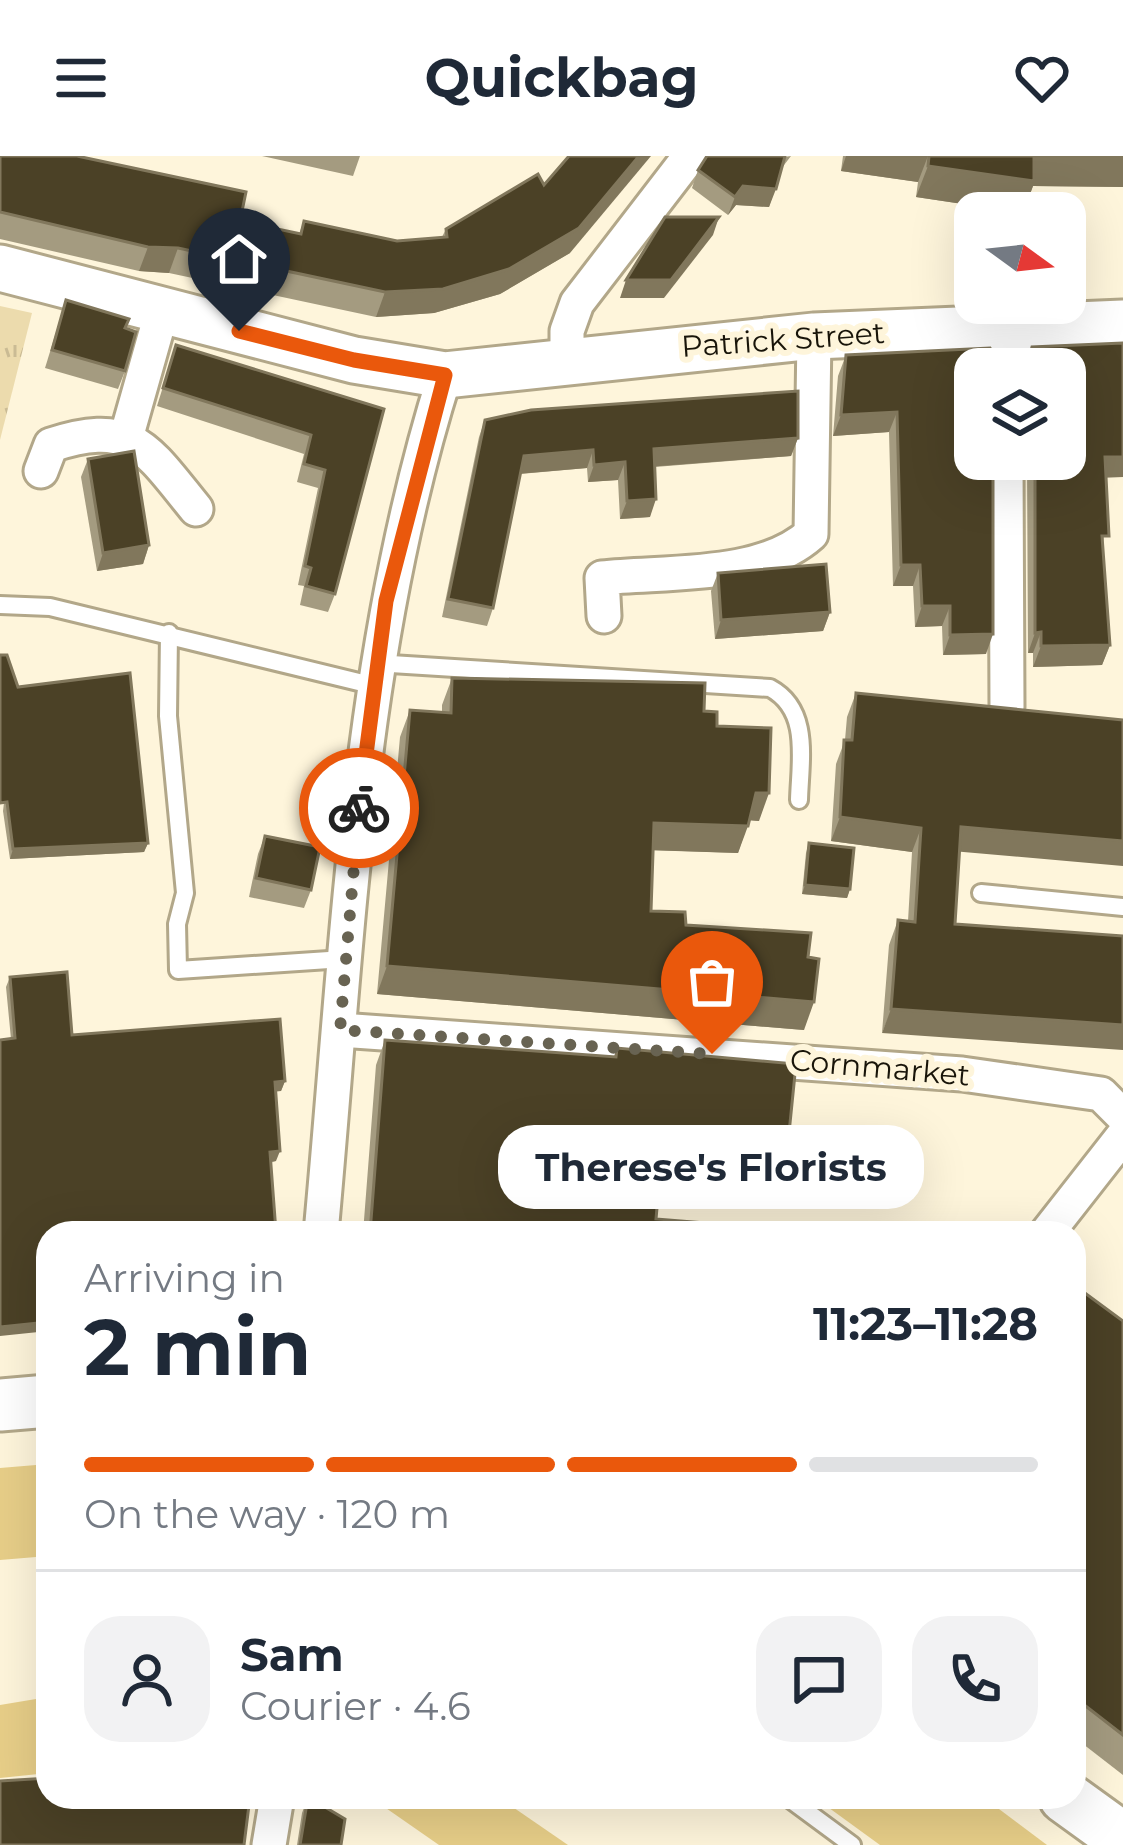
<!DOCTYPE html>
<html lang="en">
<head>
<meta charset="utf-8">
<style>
	body { margin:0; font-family:Montserrat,sans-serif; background:#f2f2f3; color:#1f2937; height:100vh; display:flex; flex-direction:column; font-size:45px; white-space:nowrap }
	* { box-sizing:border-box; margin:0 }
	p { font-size:39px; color:#747a83 }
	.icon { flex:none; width:66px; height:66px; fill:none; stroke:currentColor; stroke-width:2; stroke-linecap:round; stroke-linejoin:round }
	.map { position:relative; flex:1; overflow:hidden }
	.details { position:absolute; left:36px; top:1065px; width:1050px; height:588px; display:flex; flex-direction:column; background:#fff; border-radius:36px; box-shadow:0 12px 48px #0002 }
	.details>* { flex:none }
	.needle { width:78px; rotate:105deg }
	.fabs { position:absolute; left:954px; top:36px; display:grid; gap:24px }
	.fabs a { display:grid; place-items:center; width:132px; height:132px; border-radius:24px; background:#fff; box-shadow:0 12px 48px #0002; font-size:60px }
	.pin { position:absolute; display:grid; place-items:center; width:102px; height:102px; color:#fff; margin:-123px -51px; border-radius:50% 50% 50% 0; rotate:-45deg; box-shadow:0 0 12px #0007 }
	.pin .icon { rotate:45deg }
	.courier { position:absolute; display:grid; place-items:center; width:120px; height:120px; margin:-60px; border:9px solid #ea580c; border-radius:50%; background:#fff; color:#222; box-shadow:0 3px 15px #0007 }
	.bubble { position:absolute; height:84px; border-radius:36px; background:#fff; box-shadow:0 12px 48px #0002; font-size:39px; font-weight:700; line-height:84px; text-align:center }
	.head em { font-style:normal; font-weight:700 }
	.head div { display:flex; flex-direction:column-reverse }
	.head { display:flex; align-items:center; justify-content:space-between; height:204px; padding:0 48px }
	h1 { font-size:78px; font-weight:700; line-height:90px }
	.bar { display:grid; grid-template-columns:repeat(4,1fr); gap:18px 12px; align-content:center; height:144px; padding:0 48px }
	.bar i { height:15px; border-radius:9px; background:#e0e1e3 }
	.bar .current { background:#ea580c }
	.bar p { grid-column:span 4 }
	.line { display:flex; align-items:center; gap:30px; padding:0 48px; border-top:3px solid #e0e1e3 }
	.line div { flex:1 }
	.round { display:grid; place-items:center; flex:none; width:126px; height:126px; border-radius:36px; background:#f2f2f3 }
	header { display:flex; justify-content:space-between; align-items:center; height:156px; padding:0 48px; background:#fff; font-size:54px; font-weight:700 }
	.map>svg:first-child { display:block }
</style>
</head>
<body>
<header><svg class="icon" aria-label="menu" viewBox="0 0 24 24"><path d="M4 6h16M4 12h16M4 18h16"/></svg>Quickbag<svg class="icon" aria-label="heart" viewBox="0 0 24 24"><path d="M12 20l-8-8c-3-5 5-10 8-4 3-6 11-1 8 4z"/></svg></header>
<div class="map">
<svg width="1123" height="1689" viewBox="0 0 1123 1689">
	<defs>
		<pattern id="grass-tufts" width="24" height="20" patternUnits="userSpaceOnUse" patternTransform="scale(3)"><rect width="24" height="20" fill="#ecdbad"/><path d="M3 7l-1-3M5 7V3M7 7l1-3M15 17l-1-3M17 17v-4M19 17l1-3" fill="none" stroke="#cabb94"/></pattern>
	</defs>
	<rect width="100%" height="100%" fill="#fef5db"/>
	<!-- grass -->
	<path fill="url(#grass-tufts)" d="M0 150 32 157 0 284Z"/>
	<!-- water -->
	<g fill="#e7ce88">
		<path d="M48 1308V1400L0 1404V1312Z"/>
		<path d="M48 1541V1617L0 1622V1549Z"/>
		<path d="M370 1641H498L568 1689H439Z"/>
		<path d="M814 1641H983L1047 1689H880Z"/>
	</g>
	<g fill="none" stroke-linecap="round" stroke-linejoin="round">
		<!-- service casing -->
		<g stroke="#b2a789" stroke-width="22">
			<g id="service">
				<path d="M0 449 50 451 371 529"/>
				<path d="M169 477 168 560 185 737 177 768 178 814 344 803"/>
				<path d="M375 507 770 532C811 554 800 605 799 644"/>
				<path d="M981 737 1123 751"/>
				<path d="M787 1641 852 1689"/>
			</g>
		</g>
		<!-- minor casing -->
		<g stroke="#b2a789" stroke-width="39">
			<g id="minor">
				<path d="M1003 170 1004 213"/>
				<path d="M567 201V175L577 147 690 0"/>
				<path d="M126 282 162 155"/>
				<path d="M1006 303 1007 551"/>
				<path d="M41 315 51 289C133 262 147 293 196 353"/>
				<path d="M604 460 602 422C668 415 761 423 811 378L814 180"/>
				<path d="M340 874 962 918 1101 938 1123 960"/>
				<path d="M321 1077C348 788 357 497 445 219"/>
				<path d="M1047 1077 1123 980"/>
				<path d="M269 1689 277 1641"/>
			</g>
		</g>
		<!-- secondary casing -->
		<g stroke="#b2a789" stroke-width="51">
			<path id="secondary" d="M0 112 354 204 445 219 814 180 1123 167"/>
		</g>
		<!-- primary casing -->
		<g stroke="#b2a789" stroke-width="57">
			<g id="primary">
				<path d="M0 1249 48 1245"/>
				<path d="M1065 1641 1123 1683"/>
			</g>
		</g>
		<!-- service -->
		<use href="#service" stroke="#fff" stroke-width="16"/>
		<!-- minor -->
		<use href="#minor" stroke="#fff" stroke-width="33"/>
		<!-- secondary -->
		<use href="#secondary" stroke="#fff" stroke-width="45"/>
		<!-- primary -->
		<use href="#primary" stroke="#fff" stroke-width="51"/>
	</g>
	<!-- wall -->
	<g fill="#a49b80">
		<path d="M0 0 240 65 299 78 304 65 397 85 442 81 446 73 570 97 500 138 434 157 376 161 169 117 139 115 0 83Z"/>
		<path d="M262 0H360L353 20Z"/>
		<path d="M791 0 781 13 769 51 736 49 728 59 692 32 698 14Z"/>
		<path d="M843 0H1123V31L1033 30 1023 57 916 41 918 26 841 15Z"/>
		<path d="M66 144 125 172V215L118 233 45 212Z"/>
		<path d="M176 189 384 253 335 438 328 456 300 449 304 430 298 429 318 332 297 326 304 298 157 250Z"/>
		<path d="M1032 191 1106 322 1103 395 1110 489 1102 509 1033 511V497H1028L1027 303H1065L1028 204Z"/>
		<path d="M846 199 975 213 986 498 943 499 942 470 915 471 913 430H893L889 276 833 280 838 220Z"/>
		<path d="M485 264 798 282 791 300 655 311 650 361 620 363 618 324 588 326 587 312 520 318 493 452 487 470 442 461 479 281Z"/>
		<path d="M88 303 149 389 143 408 97 415 81 321Z"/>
		<path d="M718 417 830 456 823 475 715 483 711 435Z"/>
		<path d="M452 522 704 555 717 570 759 665 749 664 738 697 653 694 651 755 686 769 808 801 804 874 377 838 400 581 410 554 442 556V549Z"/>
		<path d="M18 531 148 687 144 696 10 703 3 655Z"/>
		<path d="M856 537 959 696 882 877 889 789 898 764 908 765 912 696 831 685 836 608 845 584 847 561Z"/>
		<path d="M265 680 311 734 304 752 249 741 258 698Z"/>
		<path d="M809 687 850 733 847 742 802 738 806 697Z"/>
		<path d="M10 821 72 879 285 925 281 935H276V1005L48 1077 11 883 6 831Z"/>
		<path d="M385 884 614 901 617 892 779 1012 754 1010 747 1029 659 1021 656 1063 780 1077H363L376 909Z"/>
		<path d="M1074 1129 1123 1165V1619L1074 1581Z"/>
		<path d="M308 1641 341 1689H297L302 1657Z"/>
	</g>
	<!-- shaded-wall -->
	<g fill="#81775c">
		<path d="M639 0H651L570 97 500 138 434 157 376 161 385 136Z"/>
		<path d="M846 0H928L918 26 841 15Z"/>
		<path d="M1033 0H1123V31L1033 30 1023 57 916 41 928 10Z"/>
		<path d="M743 30 776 33 769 51 736 49 728 59 735 41Z"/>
		<path d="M719 61 713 79 664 142H620L626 124Z"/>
		<path d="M148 91 178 92 169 117 139 115Z"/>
		<path d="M897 256 889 276 833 280 841 259Z"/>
		<path d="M798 282 791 300 647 311 654 293Z"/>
		<path d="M593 294 587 312 517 318 524 300Z"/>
		<path d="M1105 301H1123V321L1098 322Z"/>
		<path d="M625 306 618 324 588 326 594 309Z"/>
		<path d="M656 343 650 361 620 363 627 345Z"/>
		<path d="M149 389 143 408 97 415 103 397Z"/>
		<path d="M901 409H920L913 430H893Z"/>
		<path d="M922 450H950L942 470 915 471Z"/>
		<path d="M830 456 823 475 715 483 721 464Z"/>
		<path d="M1041 476 1033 497H1028L1035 477Z"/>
		<path d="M993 478 986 498 943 499 950 479Z"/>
		<path d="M1110 489 1102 509 1033 511 1041 490Z"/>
		<path d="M756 637H769L759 665 746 664Z"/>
		<path d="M840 661 921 672 912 696 831 685Z"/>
		<path d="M654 667 748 670 738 697 644 694Z"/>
		<path d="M961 671 1123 685V710L952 695Z"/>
		<path d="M148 687 144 696 10 703 13 693Z"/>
		<path d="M805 729 850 733 847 742 802 738Z"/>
		<path d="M387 810 814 846 804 874 377 838Z"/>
		<path d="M891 853 1123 869V894L882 877Z"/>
		<path d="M285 925 281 935 272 936 275 926Z"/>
		<path d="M759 985 788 987 779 1012 754 1010 747 1029 652 1021 662 996Z"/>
		<path d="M280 995 276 1005 267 1006 270 996Z"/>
		<path d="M48 1166V1175L0 1180V1171Z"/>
	</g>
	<!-- building -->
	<g fill="#4b4126" stroke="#81775c" stroke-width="3">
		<path d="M0 0H77L246 36 240 65 301 78 304 65 397 85 447 81 446 73 538 18 544 29 569 0H639L579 72 509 113 443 133 385 136 178 92 148 91 0 56Z"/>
		<path d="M707 0H785L776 33 743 30 735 41 698 14Z"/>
		<path d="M929 0H1034V25L928 10Z"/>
		<path d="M665 61H719L671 124H626Z"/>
		<path d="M66 144 129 163 125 172 136 176 125 215 52 194Z"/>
		<path d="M1123 187V301H1105L1109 380H1102L1110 489 1041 490V476L1035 477V303H1065V213H1014L1029 203 1032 191Z"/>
		<path d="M176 189 384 253 335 438 306 430 311 412 305 410 325 314 304 308 311 279 163 232Z"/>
		<path d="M990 192 1000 210 1012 213H975V303H993V478L950 479V450H922L920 409H901L897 256 841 259 846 199Z"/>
		<path d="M798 235V282L654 293 656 343 627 345 625 306 594 309 593 294 524 300 493 452 448 443 485 264 531 254Z"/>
		<path d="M134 295 149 389 103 397 88 303Z"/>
		<path d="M826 408 830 456 721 464 718 417Z"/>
		<path d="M0 499H7L18 531 130 517 148 687 13 693 7 646 0 647Z"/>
		<path d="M452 522 705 527 704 555 717 556V570L771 572 769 637H756L748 670 654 667 651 755 685 756 686 769 811 777 808 801 819 803 814 846 387 810 410 554 451 557Z"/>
		<path d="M856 537 1123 564V685L961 671 955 768 1123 780V869L891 853 898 764 915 766 921 672 840 661 844 584H852Z"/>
		<path d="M265 680 320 691 311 734 256 722Z"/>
		<path d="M809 687 854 692 850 733 805 729Z"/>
		<path d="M67 816 72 879 280 863 285 925 275 926 280 995 270 996 276 1076 48 1077V1166L0 1171V884L15 882 10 821Z"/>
		<path d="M385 884 616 901 617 892 796 908 788 987 759 985 757 1004 662 996 656 1063 781 1073 780 1077H370Z"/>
		<path d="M1074 1129 1123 1165V1579L1074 1541V1262L1076 1260 1074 1259Z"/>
		<path d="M48 1622V1641H250L244 1689H0V1625Z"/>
		<path d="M308 1641 345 1663 341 1689H300Z"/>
	</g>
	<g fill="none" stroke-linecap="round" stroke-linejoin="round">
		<!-- done -->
		<path stroke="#686352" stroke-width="12" stroke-dasharray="0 21.6" d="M359 652 340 874 712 898"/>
		<!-- route -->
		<path stroke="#ea580c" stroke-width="15" d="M239 175 354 204 445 219 386 445 359 652"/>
	</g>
	<g text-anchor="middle" stroke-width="12" stroke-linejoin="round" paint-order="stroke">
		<!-- street labels -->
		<g font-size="30" fill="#181409" stroke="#fef5db">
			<text transform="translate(783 184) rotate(-4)" y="10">Patrick Street</text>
			<text transform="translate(880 912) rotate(5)" y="10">Cornmarket</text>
		</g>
	</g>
</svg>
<div class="fabs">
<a><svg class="needle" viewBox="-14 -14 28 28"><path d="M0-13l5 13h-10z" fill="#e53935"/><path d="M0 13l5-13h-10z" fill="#747a83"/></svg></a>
<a><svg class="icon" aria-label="layers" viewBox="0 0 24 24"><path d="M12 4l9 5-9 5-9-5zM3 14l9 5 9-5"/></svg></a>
</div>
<div class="pin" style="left:712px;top:898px;background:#ea580c"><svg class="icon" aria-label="bag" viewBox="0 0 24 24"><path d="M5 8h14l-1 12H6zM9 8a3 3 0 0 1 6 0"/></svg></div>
<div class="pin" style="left:239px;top:175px;background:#1f2937"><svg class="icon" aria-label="home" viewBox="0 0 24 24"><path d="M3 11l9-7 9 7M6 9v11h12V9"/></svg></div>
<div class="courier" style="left:359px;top:652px"><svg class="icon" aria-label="bike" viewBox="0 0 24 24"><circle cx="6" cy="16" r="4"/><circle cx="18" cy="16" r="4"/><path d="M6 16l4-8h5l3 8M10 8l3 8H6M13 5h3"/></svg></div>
<div class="bubble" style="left:498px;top:969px;width:426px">Therese's Florists</div>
<section class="details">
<div class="head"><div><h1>2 min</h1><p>Arriving in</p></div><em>11:23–11:28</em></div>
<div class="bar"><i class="current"></i><i class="current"></i><i class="current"></i><i></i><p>On the way · 120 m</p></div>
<div class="line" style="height:216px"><a class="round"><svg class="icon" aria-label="person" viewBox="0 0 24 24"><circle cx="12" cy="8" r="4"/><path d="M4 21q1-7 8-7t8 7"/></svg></a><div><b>Sam</b><p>Courier · 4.6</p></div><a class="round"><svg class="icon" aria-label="chat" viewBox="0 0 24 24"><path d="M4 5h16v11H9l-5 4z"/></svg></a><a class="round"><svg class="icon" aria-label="phone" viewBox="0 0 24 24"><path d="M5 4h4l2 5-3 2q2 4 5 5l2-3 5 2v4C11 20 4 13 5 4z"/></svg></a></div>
</section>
</div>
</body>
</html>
